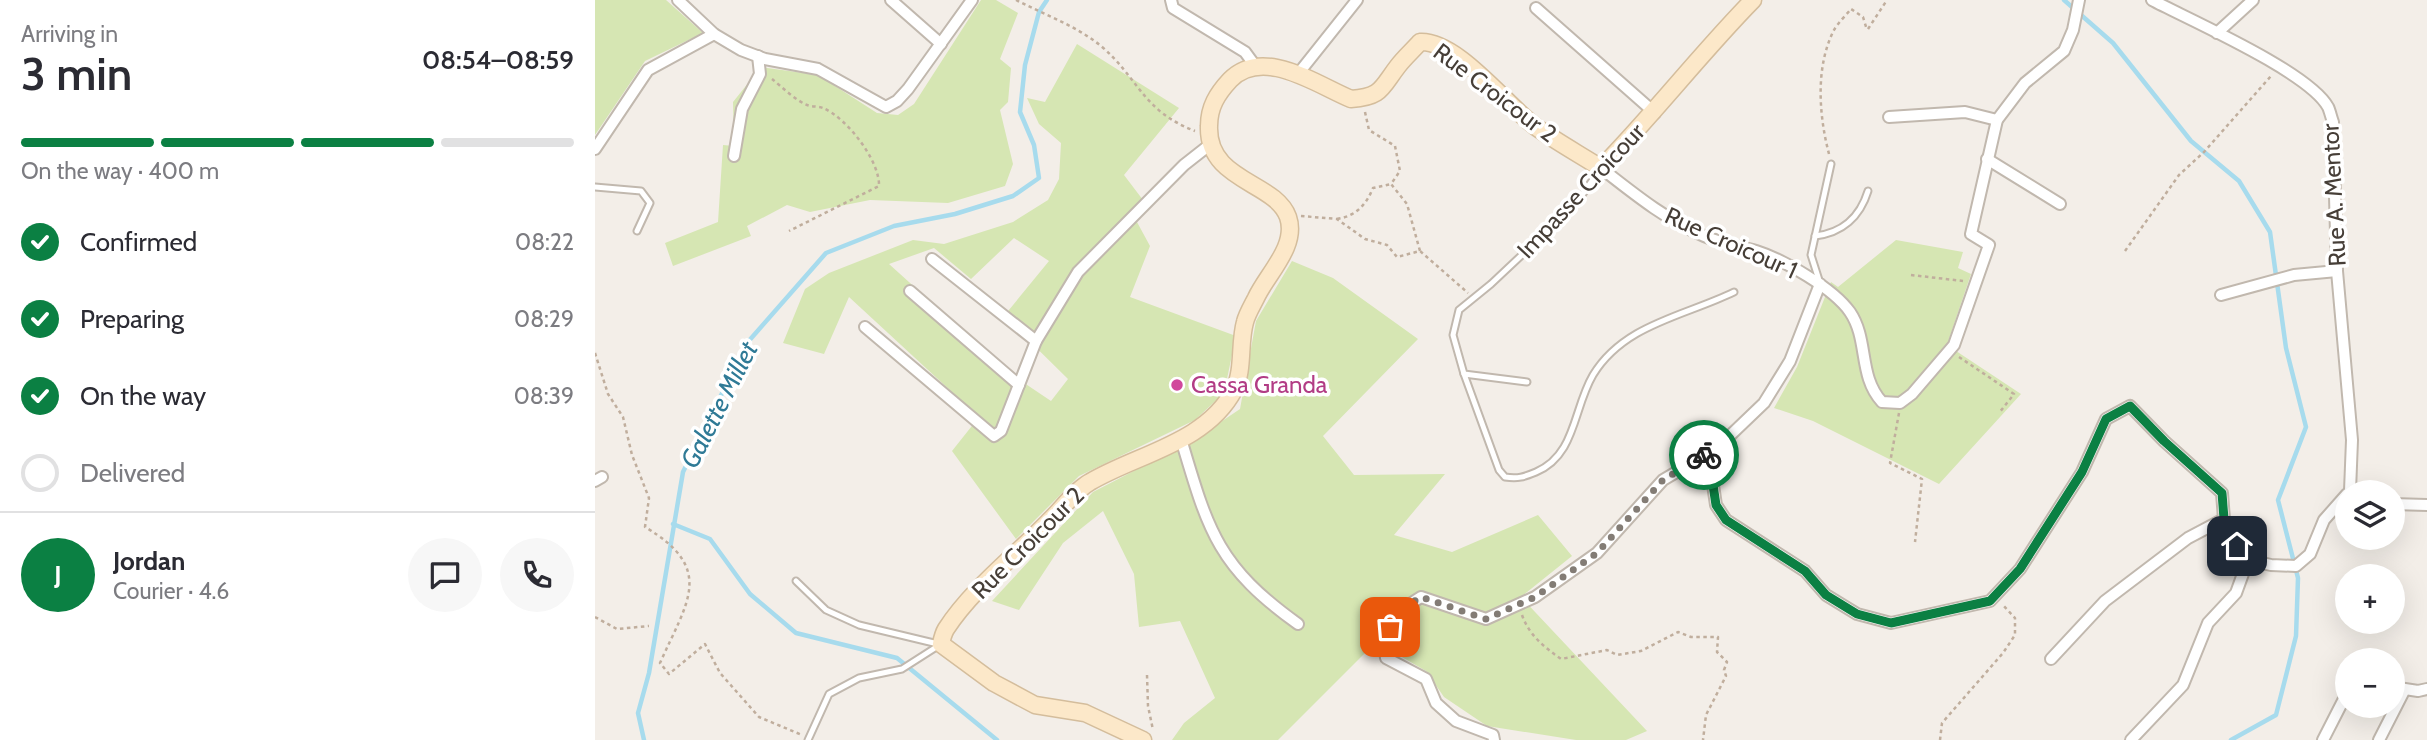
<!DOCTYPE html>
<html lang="en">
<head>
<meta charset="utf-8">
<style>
	body { margin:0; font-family:Cabin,sans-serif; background:#f7f7f7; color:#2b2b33; height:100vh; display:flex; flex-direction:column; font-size:26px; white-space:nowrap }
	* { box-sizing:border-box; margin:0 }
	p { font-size:23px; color:#7c7c81 }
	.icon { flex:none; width:38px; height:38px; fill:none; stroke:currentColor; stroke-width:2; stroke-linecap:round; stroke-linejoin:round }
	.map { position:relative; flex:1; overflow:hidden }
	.drawer { display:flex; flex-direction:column; background:#fff; width:595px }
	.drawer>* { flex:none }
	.controls { position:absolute; left:1740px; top:480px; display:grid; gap:14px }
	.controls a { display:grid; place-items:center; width:70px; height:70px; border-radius:50%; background:#fff; box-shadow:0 7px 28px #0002; font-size:35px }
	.pin { position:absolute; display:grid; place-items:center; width:60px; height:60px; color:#fff; margin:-30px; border-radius:14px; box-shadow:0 4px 10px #0006 }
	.courier { position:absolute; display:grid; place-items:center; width:70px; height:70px; margin:-35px; border:5px solid #0b8043; border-radius:50%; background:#fff; color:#222; box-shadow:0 2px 9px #0007 }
	.summary em { font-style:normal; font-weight:600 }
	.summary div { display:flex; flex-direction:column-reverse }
	.summary { display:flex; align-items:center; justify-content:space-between; height:119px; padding:0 21px }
	h1 { font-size:46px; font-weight:600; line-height:52px }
	.bar { display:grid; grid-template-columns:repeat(4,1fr); gap:10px 7px; align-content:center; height:84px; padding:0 21px }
	.bar i { height:9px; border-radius:5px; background:#e1e1e2 }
	.bar .on { background:#0b8043 }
	.bar p { grid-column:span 4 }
	.line { display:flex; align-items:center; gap:18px; padding:0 21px; border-top:2px solid #e1e1e2 }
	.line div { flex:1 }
	.round { display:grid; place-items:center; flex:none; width:74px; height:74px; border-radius:37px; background:#f7f7f7 }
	ol { padding:0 21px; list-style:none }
	li { display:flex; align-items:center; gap:21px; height:77px }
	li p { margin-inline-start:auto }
	li .icon { padding:7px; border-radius:50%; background:#0b8043; color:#fff; stroke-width:4 }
	li:last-child { color:#7c7c81 }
	li i { width:38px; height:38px; border:4px solid #e1e1e2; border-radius:50% }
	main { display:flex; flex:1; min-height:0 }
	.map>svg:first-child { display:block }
</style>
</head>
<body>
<main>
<section class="drawer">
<div class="summary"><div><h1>3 min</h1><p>Arriving in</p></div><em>08:54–08:59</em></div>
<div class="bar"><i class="on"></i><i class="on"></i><i class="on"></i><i></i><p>On the way · 400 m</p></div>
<ol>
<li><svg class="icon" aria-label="check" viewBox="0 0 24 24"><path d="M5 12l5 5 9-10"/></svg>Confirmed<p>08:22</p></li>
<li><svg class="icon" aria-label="check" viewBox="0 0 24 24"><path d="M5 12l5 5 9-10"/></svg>Preparing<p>08:29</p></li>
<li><svg class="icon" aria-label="check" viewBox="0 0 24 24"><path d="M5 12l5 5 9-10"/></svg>On the way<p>08:39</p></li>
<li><i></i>Delivered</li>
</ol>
<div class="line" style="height:126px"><b class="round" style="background:#0b8043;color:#fff">J</b><div><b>Jordan</b><p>Courier · 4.6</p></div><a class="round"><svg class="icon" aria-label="chat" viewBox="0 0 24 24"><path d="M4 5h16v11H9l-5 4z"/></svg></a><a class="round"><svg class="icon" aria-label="phone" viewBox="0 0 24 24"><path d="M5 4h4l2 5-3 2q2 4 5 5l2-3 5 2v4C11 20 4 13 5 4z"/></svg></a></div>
</section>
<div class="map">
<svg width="1832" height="740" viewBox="0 0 1832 740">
	<rect width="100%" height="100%" fill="#f3eee8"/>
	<!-- green -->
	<g fill="#d6e6b3" fill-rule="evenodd">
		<path d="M0 0H71L108 33 50 61 0 135Z"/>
		<path d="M386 0H401L423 13 405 59 416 68 413 102 405 110 418 164 410 186 353 203 275 200 215 212 192 205 152 226 156 236 78 266 70 243 123 222 128 145 139 146 138 102 166 67 223 75 282 113 303 115 319 104Z"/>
		<path d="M482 44 584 108 529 175 548 200 536 211 555 246 535 297 641 336 629 393 600 420 484 476 421 539 357 451 384 417 254 297 229 354 188 343 210 289 234 273 318 240 349 244 418 222 453 200 464 179 466 143 444 124 432 98 450 102ZM419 238 454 261 409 316 473 379 456 401 416 374 294 264 339 248 376 279Z"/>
		<path d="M1301 240 1368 252 1363 268 1376 274 1352 345 1426 394 1344 484 1218 421 1179 408 1202 367 1236 282 1243 287Z"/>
		<path d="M697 261 738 278 823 339 728 436 759 475 850 474 799 535 857 552 943 515 977 556 926 597 1052 731 1031 740H981L892 726 849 697 831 671 781 642 683 740H577L589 723 620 698 585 621 544 627 539 574 508 511 468 543 424 610 397 601 498 492 599 440 645 409 661 321Z"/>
	</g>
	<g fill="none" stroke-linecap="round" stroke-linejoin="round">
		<!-- stream -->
		<g stroke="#a7dbed" stroke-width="4.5">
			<path d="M1469 0 1518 43 1596 141 1644 181 1675 232 1691 348 1711 427 1683 500 1703 578 1701 636 1681 715 1636 740"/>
			<path d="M78 524 115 539 155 594 201 633 302 658 402 740"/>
			<path d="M49 740 43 713 54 673 88 472 152 343 231 253 299 226 360 214 418 196 444 178 439 145 425 112 430 65 444 12 452 0"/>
		</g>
		<!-- lane casing -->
		<g stroke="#c1b8ae" stroke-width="9">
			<g id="lane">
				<path d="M0 187 46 191 55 203 42 231"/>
				<path d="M1220 236C1247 233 1265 217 1273 191"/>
				<path d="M1224 280 1216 255 1236 164"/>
				<path d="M869 374 904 470 910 477C923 479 929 477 941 472 981 455 978 409 998 375 1029 324 1090 316 1139 292"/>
				<path d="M932 382 869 374 858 335 864 310 896 284 980 205 1004 171"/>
				<path d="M201 581 231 610 264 625 343 644"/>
				<path d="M213 740 234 694 264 678 307 669 343 646"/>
			</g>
		</g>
		<!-- street casing -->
		<g stroke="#c1b8ae" stroke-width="14">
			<g id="street">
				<path d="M83 0 119 34 146 50 170 59 223 69 291 107 302 101 313 89 377 0"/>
				<path d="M296 0 346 44"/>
				<path d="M576 0 578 8 650 52 661 67"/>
				<path d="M1557 0C1595 20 1714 72 1733 107 1735 111 1736 117 1738 122L1742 271 1757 440 1755 491"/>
				<path d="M941 8 1060 113"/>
				<path d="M1622 33 1658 0"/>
				<path d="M703 74 762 0"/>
				<path d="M1294 117 1370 112 1402 120"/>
				<path d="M0 149 53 70 119 34"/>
				<path d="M139 156 147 109 165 74 163 56"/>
				<path d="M1392 159 1465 204"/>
				<path d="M1006 168C1038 193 1071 220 1109 236 1125 243 1144 246 1161 251 1189 260 1238 288 1255 312 1274 340 1263 376 1287 402L1305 403 1317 394 1359 345 1394 245 1376 234 1402 120 1430 83 1469 51 1478 30 1484 0"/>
				<path d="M337 259 441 341 483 272 589 165 617 143"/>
				<path d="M315 291 424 385"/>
				<path d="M1626 295 1699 275 1742 271"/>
				<path d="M270 327 399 436 406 431 441 341"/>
				<path d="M586 439C613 530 622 566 703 624"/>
				<path d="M1122 448 1118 485 1121 505 1131 520 1210 571 1231 595 1262 614 1296 623 1395 601 1425 569 1487 472 1511 419 1535 406 1569 441 1627 493 1630 532 1653 560 1676 565 1701 566 1715 554 1729 520 1752 494"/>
				<path d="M0 481 7 477"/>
				<path d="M1797 504 1832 505"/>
				<path d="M1456 659 1510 601 1593 538 1629 519"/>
				<path d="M1797 687 1823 691 1832 689"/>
				<path d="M899 740 898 735 861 721 841 703 831 679 791 658C786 625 800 613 826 597L891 619 940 597 1002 553 1068 480 1122 448 1169 403 1195 361 1225 284"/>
				<path d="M1536 740 1588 685 1613 623 1641 593 1653 560"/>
				<path d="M1728 740 1752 693"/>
				<path d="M1784 740 1809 691"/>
			</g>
		</g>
		<!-- secondary casing -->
		<g stroke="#d4bd9c" stroke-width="19">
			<path id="secondary" d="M548 740 490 713 440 705 399 683 346 644C347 639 348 634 351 629 377 589 420 556 453 522 466 510 479 491 495 482 542 454 611 443 639 390 649 370 644 343 650 322 652 314 657 306 661 298 672 274 703 246 693 217 680 181 612 182 614 126 614 107 622 94 635 80 668 46 722 85 756 99 787 97 786 88 803 66 809 58 818 50 825 42 862 40 911 105 941 127 962 142 984 154 1006 168 1059 114 1105 54 1158 0"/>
		</g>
		<!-- path -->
		<g stroke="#c0ae9d" stroke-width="2.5" stroke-dasharray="3.5 3.5" stroke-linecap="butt">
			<path d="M421 0C450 15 480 25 506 46 543 77 547 111 600 131"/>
			<path d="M1273 29 1292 0"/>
			<path d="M177 79C187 87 200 100 212 105 217 107 223 106 228 108 252 118 285 161 284 186L194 231"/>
			<path d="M770 112 774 130 800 146 805 171 796 184 812 204 825 251"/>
			<path d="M1234 154C1224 116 1220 67 1239 30 1243 23 1251 15 1256 9L1268 17 1272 30"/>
			<path d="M706 216 742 219 770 239 792 245 802 257 825 251 873 293"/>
			<path d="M742 219C761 216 771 205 778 188L796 184"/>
			<path d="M1530 251 1584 175 1609 152 1676 76"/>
			<path d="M1316 275 1368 281"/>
			<path d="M0 353 13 394 28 417 37 455 54 498 50 527C121 569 92 602 65 663L74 674 110 644 125 673 164 717 207 735"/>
			<path d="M1364 357 1419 394 1404 413"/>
			<path d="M1304 413 1295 463 1327 479 1320 542"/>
			<path d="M927 615C934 635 949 647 966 659L1012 650 1022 655 1046 651 1083 632 1096 637H1123L1122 652 1132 662 1129 670 1131 676 1111 715 1108 740"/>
			<path d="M0 617 22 629 54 626"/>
			<path d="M552 675 553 706 558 730"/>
			<path d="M1345 740 1347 723 1408 653 1420 635V618L1407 604"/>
		</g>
		<!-- lane -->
		<use href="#lane" stroke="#fff" stroke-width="5"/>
		<!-- street -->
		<use href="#street" stroke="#fff" stroke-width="10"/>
		<!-- secondary -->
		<use href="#secondary" stroke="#fce8c9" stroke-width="16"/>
	</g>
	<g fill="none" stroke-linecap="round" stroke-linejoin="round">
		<!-- done -->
		<path stroke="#837c75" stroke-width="7" stroke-dasharray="0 12.6" d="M795 627 801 613 826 597 891 619 940 597 1002 553 1068 480 1109 455"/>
		<!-- route -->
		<path stroke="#0b8043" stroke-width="9" d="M1109 455 1122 448 1118 485 1121 505 1131 520 1210 571 1231 595 1262 614 1296 623 1395 601 1425 569 1487 472 1511 419 1535 406 1569 441 1627 493 1630 532 1642 546"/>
	</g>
	<!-- markers -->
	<circle fill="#d1479c" stroke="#fff" stroke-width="2.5" cx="582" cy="385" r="7"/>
	<g text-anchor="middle" stroke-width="7" stroke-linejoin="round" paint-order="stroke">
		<!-- street labels -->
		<g font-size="24" fill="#463e37" stroke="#fff">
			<text transform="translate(900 93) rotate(37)" y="8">Rue Croicour 2</text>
			<text transform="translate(986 191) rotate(-47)" y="8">Impasse Croicour</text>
			<text transform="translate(1739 195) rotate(-93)" y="8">Rue A. Mentor</text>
			<text transform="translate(1136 243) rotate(24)" y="8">Rue Croicour 1</text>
			<text transform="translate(433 543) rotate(-45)" y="8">Rue Croicour 2</text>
		</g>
		<!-- hotel labels -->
		<g font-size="24" fill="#b23c85" stroke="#fff" text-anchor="start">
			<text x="596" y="393">Cassa Granda</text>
		</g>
		<!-- water labels -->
		<g font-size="26" font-style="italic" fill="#2f7a96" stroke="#fff">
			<text transform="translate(124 405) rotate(-63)" y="9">Galette Millet</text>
		</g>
	</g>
</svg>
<div class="controls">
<a><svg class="icon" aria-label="layers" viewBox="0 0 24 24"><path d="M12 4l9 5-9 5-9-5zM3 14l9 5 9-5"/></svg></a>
<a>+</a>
<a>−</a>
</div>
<div class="pin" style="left:795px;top:627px;background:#ea580c"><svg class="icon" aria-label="bag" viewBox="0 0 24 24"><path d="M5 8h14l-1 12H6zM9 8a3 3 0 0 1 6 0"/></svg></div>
<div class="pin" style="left:1642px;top:546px;background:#1f2937"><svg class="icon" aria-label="home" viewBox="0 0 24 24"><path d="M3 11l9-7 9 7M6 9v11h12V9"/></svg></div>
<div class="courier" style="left:1109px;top:455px"><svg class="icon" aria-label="bike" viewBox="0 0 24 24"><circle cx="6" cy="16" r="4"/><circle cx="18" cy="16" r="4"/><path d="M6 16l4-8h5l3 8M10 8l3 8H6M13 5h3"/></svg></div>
</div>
</main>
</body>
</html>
